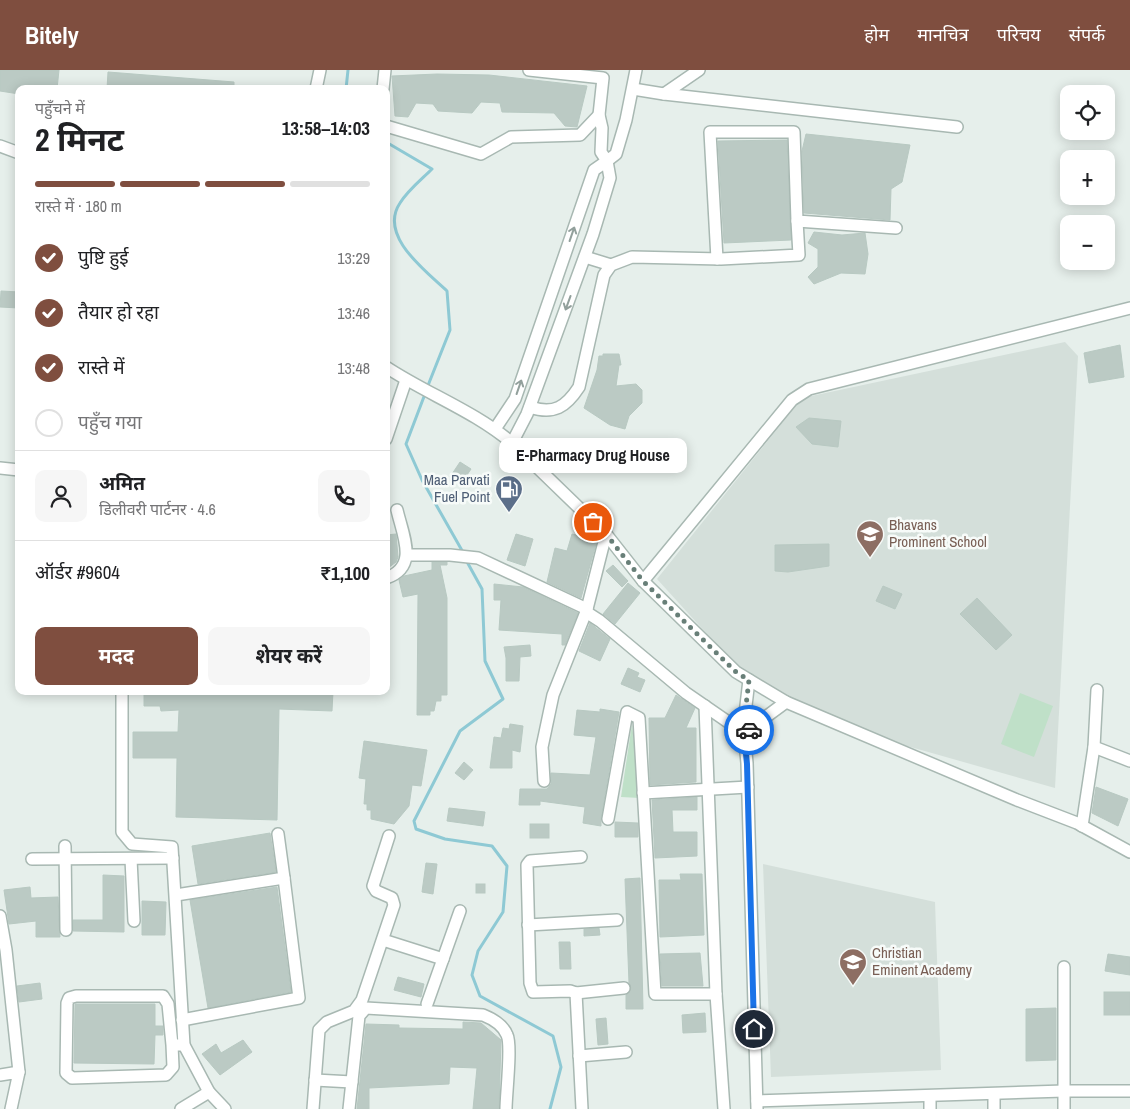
<!DOCTYPE html>
<html lang="hi">
<head>
<meta charset="utf-8">
<style>
	body { margin:0; font-family:"Archivo Narrow","Noto Sans Devanagari",sans-serif; background:#f6f6f6; color:#202124; height:100vh; display:flex; flex-direction:column; font-size:19px; white-space:nowrap }
	* { box-sizing:border-box; margin:0 }
	p { font-size:16px; color:#757577 }
	.icon { flex:none; width:28px; height:28px; fill:none; stroke:currentColor; stroke-width:2; stroke-linecap:round; stroke-linejoin:round }
	.map { position:relative; flex:1; overflow:hidden }
	.sheet { position:absolute; left:15px; top:15px; width:375px; height:610px; display:flex; flex-direction:column; background:#fff; border-radius:10px; box-shadow:0 2px 12px #0003 }
	.sheet>* { flex:none }
	.tools { position:absolute; left:1060px; top:15px; display:grid; gap:10px }
	.tools a { display:grid; place-items:center; width:55px; height:55px; border-radius:10px; background:#fff; box-shadow:0 2px 12px #0003; font-size:25px }
	.pin { position:absolute; display:grid; place-items:center; width:42px; height:42px; color:#fff; margin:-21px; border:2px solid #fff; border-radius:50%; box-shadow:0 1px 5px #0007 }
	.courier { position:absolute; display:grid; place-items:center; width:50px; height:50px; margin:-25px; border:4px solid #1a73e8; border-radius:50%; background:#fff; color:#222; box-shadow:0 1px 6px #0007 }
	.bubble { position:absolute; height:35px; border-radius:10px; background:#fff; box-shadow:0 2px 12px #0003; font-size:16px; font-weight:700; line-height:35px; text-align:center }
	.headline em { font-style:normal; font-weight:700 }
	.headline div { display:flex; flex-direction:column-reverse }
	.headline { display:flex; align-items:center; justify-content:space-between; height:85px; padding:0 20px }
	h1 { font-size:32px; font-weight:700; line-height:38px }
	.bar { display:grid; grid-template-columns:repeat(4,1fr); gap:8px 5px; align-content:center; height:60px; padding:0 20px }
	.bar i { height:6px; border-radius:4px; background:#e0e0e0 }
	.bar .selected { background:#7f4e3f }
	.bar p { grid-column:span 4 }
	.line { display:flex; align-items:center; gap:12px; padding:0 20px; border-top:1px solid #e0e0e0 }
	.line div { flex:1 }
	.round { display:grid; place-items:center; flex:none; width:52px; height:52px; border-radius:10px; background:#f6f6f6 }
	ol { padding:0 20px; list-style:none }
	li { display:flex; align-items:center; gap:15px; height:55px }
	li p { margin-inline-start:auto }
	li .icon { padding:5px; border-radius:50%; background:#7f4e3f; color:#fff; stroke-width:4 }
	li:last-child { color:#757577 }
	li i { width:28px; height:28px; border:2px solid #e0e0e0; border-radius:50% }
	.action { display:flex; gap:10px; margin-top:auto; padding:10px 20px }
	.action a { flex:1; height:58px; border-radius:10px; background:#7f4e3f; color:#fff; font-size:20px; font-weight:700; line-height:58px; text-align:center }
	.action a+a { background:#f6f6f6; color:#202124 }
	header { display:flex; align-items:center; gap:30px; box-sizing:border-box; height:70px; padding:0 25px; background:#7f4e3f; color:#fff }
	header strong { font-size:24px }
	nav { display:flex; gap:28px; margin-inline-start:auto; font-size:18px }
	.map>svg:first-child { display:block }
</style>
</head>
<body>
<header>
<strong>Bitely</strong>
<nav><a>होम</a><a>मानचित्र</a><a>परिचय</a><a>संपर्क</a></nav>
</header>
<div class="map">
<svg width="1130" height="1039" viewBox="0 0 1130 1039">
	<rect width="100%" height="100%" fill="#e6efeb"/>
	<!-- built -->
	<g fill="#d4dfda">
		<path d="M1065 272 1078 286 1055 718 886 670 746 607 657 509 802 328Z"/>
		<path d="M763 794 935 832 941 1000 771 1007Z"/>
	</g>
	<!-- green -->
	<g fill="#bfe0c8">
		<path d="M1020 623 1053 636 1034 687 1001 674Z"/>
		<path d="M632 654 640 728 621 727Z"/>
	</g>
	<g fill="none" stroke-linecap="round" stroke-linejoin="round">
		<!-- stream -->
		<g stroke="#8ec9d4" stroke-width="3">
			<path d="M346 19 348 0"/>
			<path d="M386 72 432 99C422 109 408 120 400 133 378 166 426 201 447 221L450 260 427 318"/>
			<path d="M425 324 406 374 422 410 464 484"/>
			<path d="M466 490 482 519 485 591 503 629 460 661 414 751 416 759 445 769 492 776 507 796 503 842 478 881 472 905 480 926 553 966 561 997 550 1039"/>
		</g>
	</g>
	<!-- building -->
	<g fill="#bbcac4" stroke="#b8c9c2">
		<path d="M0 0H59L57 19H19V24L0 21Z"/>
		<path d="M108 2 234 12V19H107Z"/>
		<path d="M437 4 489 5 587 16 577 57 565 56 554 43 502 42 500 33 481 32 472 43 438 41 433 34 416 33 408 47 395 46 392 6Z"/>
		<path d="M806 64 910 75 902 112 891 119 890 150 804 143 802 81Z"/>
		<path d="M787 70 791 170 724 173 718 71Z"/>
		<path d="M814 162 842 165 865 163 868 184 865 204 841 203 814 214 808 207 818 197V179L808 173Z"/>
		<path d="M1 221 19 222V238L0 237Z"/>
		<path d="M1120 275 1124 307 1089 313 1084 283Z"/>
		<path d="M603 284H619L621 295H619L616 316 636 314 642 320V333L629 346 625 359 610 355 584 338 597 300 599 286H603Z"/>
		<path d="M809 348 841 351 838 377 812 374 796 357Z"/>
		<path d="M460 392 471 399 461 414 450 407Z"/>
		<path d="M396 464 398 487 396 492 388 498 386 497V465Z"/>
		<path d="M516 464 533 469 525 496 507 490Z"/>
		<path d="M572 464 597 470 581 528 547 512 555 478 567 481Z"/>
		<path d="M829 474V496L788 502 775 501V475Z"/>
		<path d="M432 492H447V495H440L447 528V625H441V631H436L434 641H430V645H417L418 524 403 527 399 510 404 506 432 500Z"/>
		<path d="M613 495 628 511 622 517 606 501Z"/>
		<path d="M628 513 640 523 615 554 603 544Z"/>
		<path d="M494 514 523 517 578 543 565 575H562V564L499 560 501 530H494Z"/>
		<path d="M883 516 902 524 895 539 876 531Z"/>
		<path d="M977 528 1012 565 996 580 960 544Z"/>
		<path d="M590 553 610 569 600 591 579 581Z"/>
		<path d="M530 575 531 586 520 587 519 611H506V588L504 577Z"/>
		<path d="M628 598 639 603 637 607 645 610 640 622 621 614Z"/>
		<path d="M144 621H333L332 641 279 639 277 750 176 747 177 688H133V662H178L179 640 161 641 160 636H144Z"/>
		<path d="M676 625 695 638 686 658H696V712L650 715 649 648H665Z"/>
		<path d="M600 639 619 642 601 748V756L583 753 585 737 540 731V735H519L520 719H547L551 714V703L590 705 596 667 574 665 577 640 600 642Z"/>
		<path d="M510 654 523 656 520 682 512 680V698H490L494 667 501 668 503 658 509 659Z"/>
		<path d="M364 671 427 680 421 716 412 715 409 736 394 754 371 749V740H367V734H364L366 709 359 708Z"/>
		<path d="M464 692 473 700 464 710 455 703Z"/>
		<path d="M1096 717 1128 729 1118 756 1092 743Z"/>
		<path d="M697 727V740H672L673 762H697V786L655 788 652 730Z"/>
		<path d="M449 738 485 742 483 756 447 751Z"/>
		<path d="M615 752 638 753V767H615Z"/>
		<rect x="530" y="754" width="19" height="14"/>
		<path d="M270 763 276 802 198 814 192 776Z"/>
		<path d="M426 793 437 794 433 824 422 822Z"/>
		<path d="M680 804H702L704 865 660 867 659 810H681Z"/>
		<path d="M103 805 124 806V862L73 861V850H103Z"/>
		<path d="M640 808 643 939H626V925L631 918 629 913 625 809Z"/>
		<rect x="476" y="814" width="9" height="9"/>
		<path d="M30 817 31 828 58 827 60 867H36V851L9 854 4 820Z"/>
		<path d="M277 817 291 922 208 938 190 830Z"/>
		<path d="M142 831 166 832 165 865H142Z"/>
		<path d="M599 858 600 865 584 866V859Z"/>
		<path d="M559 872H570L571 899H560Z"/>
		<path d="M700 883 703 916H662L660 884Z"/>
		<path d="M1108 884 1130 887V905L1105 901Z"/>
		<path d="M398 907 424 914 421 927 394 920Z"/>
		<path d="M40 913 42 929 19 932 17 916Z"/>
		<rect x="1104" y="922" width="26" height="23"/>
		<path d="M75 934H155V956H163V965H155L154 994 74 993Z"/>
		<path d="M1056 938V990L1026 991V939Z"/>
		<path d="M705 943 706 962 683 963 682 945Z"/>
		<path d="M606 948 608 974 598 975 596 949Z"/>
		<path d="M463 952 481 953 501 970 499 1039H473L477 998 450 997 449 1014 369 1018V1039H357L366 954 399 955V958L463 959Z"/>
		<path d="M243 970 252 982 220 1005 202 984 216 974 221 983Z"/>
	</g>
	<g fill="none" stroke-linecap="round" stroke-linejoin="round">
		<!-- minor casing -->
		<g stroke="#a8b8b2" stroke-width="14">
			<g id="minor">
				<path d="M529 0 603 8 599 45 602 58 601 82 607 91 616 84 626 50 636 0"/>
				<path d="M316 19 320 0"/>
				<path d="M383 19 385 0"/>
				<path d="M633 19 664 24 957 57"/>
				<path d="M664 24 699 0"/>
				<path d="M386 56 481 84 511 67 580 65 599 45"/>
				<path d="M0 76 19 83"/>
				<path d="M585 187 611 195"/>
				<path d="M717 189 710 62H794L797 151 896 158"/>
				<path d="M386 297C427 324 474 341 512 373L606 464 643 511 736 602 786 632 1017 730 1077 753 1130 782"/>
				<path d="M530 337C554 345 566 337 579 317L604 205 611 195 632 187 721 189 799 185 797 151"/>
				<path d="M495 359 515 329 594 100 607 91 610 108 593 164 527 344 512 373"/>
				<path d="M386 369 406 310"/>
				<path d="M0 398 19 400"/>
				<path d="M407 485H450L478 488 587 539 586 542 600 551 686 623 744 663"/>
				<path d="M386 508C419 497 403 466 397 440"/>
				<path d="M643 511 792 330 809 319 1130 238"/>
				<path d="M587 539 606 464"/>
				<path d="M749 610 745 644 754 656"/>
				<path d="M1097 620 1094 677 1130 691"/>
				<path d="M122 621V762L132 774 172 777 184 975 209 1022 225 1039"/>
				<path d="M705 636 716 924 724 1039"/>
				<path d="M544 711 542 677 553 625 586 542"/>
				<path d="M643 723 748 717"/>
				<path d="M608 749 627 642 639 648 655 924H716"/>
				<path d="M1082 756 1094 677"/>
				<path d="M65 776 66 860"/>
				<path d="M581 787 530 791 527 795 530 913 533 922 570 921 576 923 582 1039"/>
				<path d="M32 789 173 788"/>
				<path d="M131 789 134 851"/>
				<path d="M176 825 284 808 278 764"/>
				<path d="M0 846 6 880 19 1002"/>
				<path d="M528 855 617 850"/>
				<path d="M383 870 443 889"/>
				<path d="M576 923 624 918"/>
				<path d="M427 934 460 841"/>
				<path d="M182 950 299 928 284 808"/>
				<path d="M172 975 168 934 163 926H76L69 928 67 933 66 1003 72 1008 166 1005 173 997 172 975H184"/>
				<path d="M579 986 626 982"/>
				<path d="M0 1005 19 1002 11 1039"/>
				<path d="M315 1010 352 1012"/>
				<path d="M994 1024V1039"/>
				<path d="M930 1026V1039"/>
				<path d="M757 1031 1064 1021H1130"/>
				<path d="M181 1039 209 1022"/>
				<path d="M313 1039 319 960 327 952 354 941 362 930 394 835 392 828 376 821 373 816 389 766"/>
				<path d="M349 1039 359 946 366 938 483 945C493 949 503 955 507 965 512 975 506 1025 506 1039"/>
				<path d="M757 1039 747 693 744 663 786 632"/>
				<path d="M1064 1039V897"/>
			</g>
		</g>
		<!-- minor -->
		<use href="#minor" stroke="#fff" stroke-width="11"/>
	</g>
	<!-- one-way arrows -->
	<defs><path id="oneway-shaft" d="M-6 0H5M1.5-3L5.5 0L1.5 3" fill="none" stroke-width="1.6" stroke-linecap="round" stroke-linejoin="round" transform="scale(1.25)"/></defs>
	<g stroke="#92a09c">
		<use href="#oneway-shaft" transform="translate(572 164) rotate(-71)"/>
		<use href="#oneway-shaft" transform="translate(568 233) rotate(110)"/>
		<use href="#oneway-shaft" transform="translate(519 317) rotate(-71)"/>
	</g>
	<g fill="none" stroke-linecap="round" stroke-linejoin="round">
		<!-- done -->
		<path stroke="#687f78" stroke-width="5" stroke-dasharray="0 9" d="M593 452 606 464 643 511 736 602 749 610 745 644 754 656 749 660"/>
		<!-- route -->
		<path stroke="#1a73e8" stroke-width="6" d="M749 660 744 663 747 694 754 959"/>
	</g>
	<!-- icons -->
	<defs>
		<g id="fuel-pin" transform="scale(1.4375)"><path d="M0 17L-7.5 6A9.5 9.5 0 1 1 7.5 6Z" fill="#5c6f8a" stroke="#f7fbf9"/><path d="M-5.5-6h7V0h2V4h1.3V-2.5L3-4.5l.8-.8L6-3V5H2.5V1h-1V6h-7ZM-4.2-4.7v3.2H.2V-4.7Z" fill="#fff"/></g>
		<g id="school-pin" transform="scale(1.4375)"><path d="M0 17L-7.5 6A9.5 9.5 0 1 1 7.5 6Z" fill="#8d6e63" stroke="#f7fbf9"/><path d="M0-5L7-2L0 1L-7-2ZM-4 1L0 2.5L4 1V4Q0 6-4 4Z" fill="#fff"/></g>
		<g id="university-pin" transform="scale(1.4375)"><path d="M0 17L-7.5 6A9.5 9.5 0 1 1 7.5 6Z" fill="#8d6e63" stroke="#f7fbf9"/><path d="M0-5L7-2L0 1L-7-2ZM-4 1L0 2.5L4 1V4Q0 6-4 4Z" fill="#fff"/></g>
	</defs>
	<g fill-rule="evenodd">
		<use href="#fuel-pin" x="509" y="419"/>
		<use href="#school-pin" x="870" y="464"/>
		<use href="#university-pin" x="853" y="892"/>
	</g>
	<g text-anchor="middle" stroke-width="5" stroke-linejoin="round" paint-order="stroke">
		<!-- service labels -->
		<g font-size="15" fill="#4e5e75" stroke="#f7fbf9" text-anchor="end">
			<text x="490" y="415">Maa Parvati<tspan x="490" dy="17">Fuel Point</tspan></text>
		</g>
		<!-- education labels -->
		<g font-size="15" fill="#785e54" stroke="#f7fbf9" text-anchor="start">
			<text x="889" y="460">Bhavans<tspan x="889" dy="17">Prominent School</tspan></text>
			<text x="872" y="888">Christian<tspan x="872" dy="17">Eminent Academy</tspan></text>
		</g>
	</g>
</svg>
<div class="tools">
<a><svg class="icon" aria-label="locate" viewBox="0 0 24 24"><circle cx="12" cy="12" r="6"/><path d="M12 2v4M12 18v4M2 12h4M18 12h4"/></svg></a>
<a>+</a>
<a>−</a>
</div>
<div class="pin" style="left:593px;top:452px;background:#ea580c"><svg class="icon" aria-label="bag" viewBox="0 0 24 24"><path d="M5 8h14l-1 12H6zM9 8a3 3 0 0 1 6 0"/></svg></div>
<div class="pin" style="left:754px;top:959px;background:#1f2937"><svg class="icon" aria-label="home" viewBox="0 0 24 24"><path d="M3 11l9-7 9 7M6 9v11h12V9"/></svg></div>
<div class="courier" style="left:749px;top:660px"><svg class="icon" aria-label="car" viewBox="0 0 24 24"><path d="M5 17H2v-5l4-1 3-4h7l3 4 3 1v5h-3M9 17h6M6 11h13"/><circle cx="7" cy="17" r="2"/><circle cx="17" cy="17" r="2"/></svg></div>
<div class="bubble" style="left:499px;top:368px;width:188px">E-Pharmacy Drug House</div>
<section class="sheet">
<div class="headline"><div><h1>2 मिनट</h1><p>पहुँचने में</p></div><em>13:58–14:03</em></div>
<div class="bar"><i class="selected"></i><i class="selected"></i><i class="selected"></i><i></i><p>रास्ते में · 180 m</p></div>
<ol>
<li><svg class="icon" aria-label="check" viewBox="0 0 24 24"><path d="M5 12l5 5 9-10"/></svg>पुष्टि हुई<p>13:29</p></li>
<li><svg class="icon" aria-label="check" viewBox="0 0 24 24"><path d="M5 12l5 5 9-10"/></svg>तैयार हो रहा<p>13:46</p></li>
<li><svg class="icon" aria-label="check" viewBox="0 0 24 24"><path d="M5 12l5 5 9-10"/></svg>रास्ते में<p>13:48</p></li>
<li><i></i>पहुँच गया</li>
</ol>
<div class="line" style="height:90px"><a class="round"><svg class="icon" aria-label="person" viewBox="0 0 24 24"><circle cx="12" cy="8" r="4"/><path d="M4 21q1-7 8-7t8 7"/></svg></a><div><b>अमित</b><p>डिलीवरी पार्टनर · 4.6</p></div><a class="round"><svg class="icon" aria-label="phone" viewBox="0 0 24 24"><path d="M5 4h4l2 5-3 2q2 4 5 5l2-3 5 2v4C11 20 4 13 5 4z"/></svg></a></div>
<div class="line" style="height:65px"><div>ऑर्डर #9604</div><b>₹1,100</b></div>
<div class="action"><a>मदद</a><a>शेयर करें</a></div>
</section>
</div>
</body>
</html>
